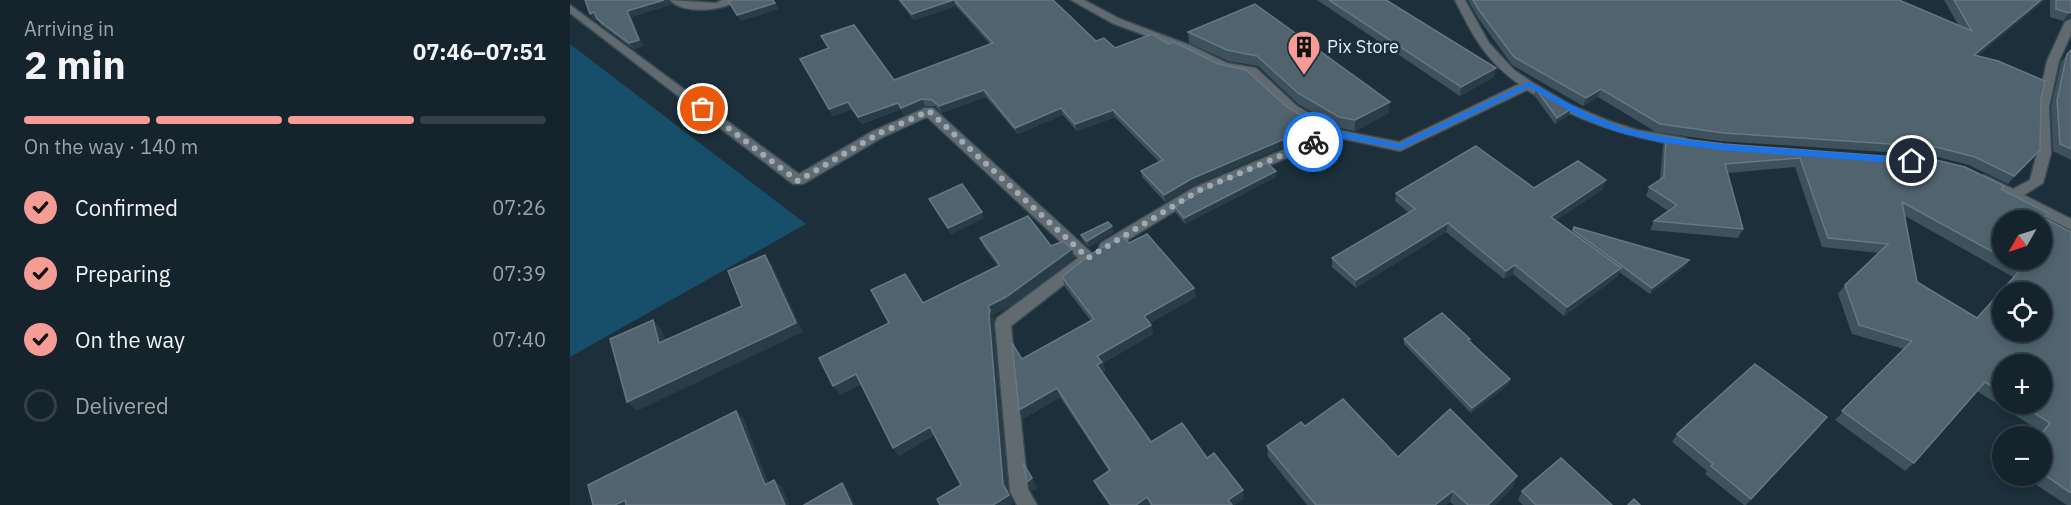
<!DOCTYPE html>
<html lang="en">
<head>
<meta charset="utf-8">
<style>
	body { margin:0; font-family:"IBM Plex Sans",sans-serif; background:#1e2b34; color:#f1f3f6; height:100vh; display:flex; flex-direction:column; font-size:22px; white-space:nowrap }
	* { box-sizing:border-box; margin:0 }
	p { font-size:20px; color:#9da4a9 }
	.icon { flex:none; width:33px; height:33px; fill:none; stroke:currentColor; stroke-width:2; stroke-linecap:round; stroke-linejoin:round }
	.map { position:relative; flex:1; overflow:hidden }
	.side { display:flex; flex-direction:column; background:#15232c; width:570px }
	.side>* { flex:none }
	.needle { width:39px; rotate:231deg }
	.buttons { position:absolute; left:1422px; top:210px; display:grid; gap:12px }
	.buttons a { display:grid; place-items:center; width:60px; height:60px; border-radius:50%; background:#15232c; box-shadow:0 3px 9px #0003,0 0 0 2px #344048; font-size:30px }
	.pin { position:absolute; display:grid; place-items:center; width:51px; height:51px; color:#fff; margin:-26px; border:3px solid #fff; border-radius:50%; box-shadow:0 2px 6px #0007 }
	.courier { position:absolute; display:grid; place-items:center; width:60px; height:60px; margin:-30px; border:4px solid #1a73e8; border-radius:50%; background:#fff; color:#222; box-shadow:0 2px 8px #0007 }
	.head em { font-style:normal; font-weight:700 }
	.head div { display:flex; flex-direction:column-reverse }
	.head { display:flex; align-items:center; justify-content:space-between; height:102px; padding:0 24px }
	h1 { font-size:39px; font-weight:700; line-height:45px }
	.bar { display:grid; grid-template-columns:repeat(4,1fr); gap:9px 6px; align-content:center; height:72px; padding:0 24px }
	.bar i { height:8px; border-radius:4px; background:#344048 }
	.bar .current { background:#f59c95 }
	.bar p { grid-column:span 4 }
	ol { padding:0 24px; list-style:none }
	li { display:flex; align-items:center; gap:18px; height:66px }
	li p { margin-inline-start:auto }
	li .icon { padding:6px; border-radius:50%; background:#f59c95; color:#111; stroke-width:4 }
	li:last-child { color:#9da4a9 }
	li i { width:33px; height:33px; border:3px solid #344048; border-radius:50% }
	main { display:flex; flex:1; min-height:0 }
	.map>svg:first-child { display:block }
</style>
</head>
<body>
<main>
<section class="side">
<div class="head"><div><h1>2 min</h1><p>Arriving in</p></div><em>07:46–07:51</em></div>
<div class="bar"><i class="current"></i><i class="current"></i><i class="current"></i><i></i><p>On the way · 140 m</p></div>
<ol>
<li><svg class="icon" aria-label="check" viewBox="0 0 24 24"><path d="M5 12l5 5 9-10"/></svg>Confirmed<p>07:26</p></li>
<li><svg class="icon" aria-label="check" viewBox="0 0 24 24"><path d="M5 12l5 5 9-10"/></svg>Preparing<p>07:39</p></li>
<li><svg class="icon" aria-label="check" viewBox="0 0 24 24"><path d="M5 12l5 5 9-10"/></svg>On the way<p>07:40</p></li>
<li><i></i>Delivered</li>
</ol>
</section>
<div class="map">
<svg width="1501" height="505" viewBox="0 0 1501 505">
	<rect width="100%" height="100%" fill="#1c2f3a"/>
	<!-- green -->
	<path fill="#174e6a" d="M0 44 236 224 0 357Z"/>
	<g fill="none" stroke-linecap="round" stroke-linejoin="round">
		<!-- minor casing -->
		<g stroke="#384a54" stroke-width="3">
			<g id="minor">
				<path d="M100 0 146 3 152 0H166C154 12 111 14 100 0Z"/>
				<path d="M501 0H514L550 19 622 46 657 63 686 68 727 106 768 130 829 142 949 84C915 60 903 36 885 0H895L919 43 944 70 965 84 1001 105 1039 121 1067 130 1115 138 1122 142 1115 146C1057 138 1006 121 957 90L830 151 765 137 633 194 536 253 531 251 529 247 531 243 623 188 753 133 719 112 678 74 650 69 614 50 542 23Z"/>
				<path d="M0 5 229 174 303 131 355 108H363L523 254 526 258 523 262 441 326 458 489 467 505H447L440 491 425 323 427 318 508 258 357 117 313 137 233 184H223L0 13Z"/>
				<path d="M1501 19V34L1489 61 1479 107 1481 153 1473 183 1454 195 1501 219V230L1409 183 1407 180 1414 175 1443 189 1460 180 1467 153V107L1477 61 1495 22Z"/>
			</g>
		</g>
		<!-- minor -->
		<use href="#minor" fill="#616a70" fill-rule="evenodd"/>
	</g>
	<!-- wall -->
	<g fill="#3e525d" fill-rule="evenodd">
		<path d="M328 0H483L526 41 545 48 598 44 717 107 747 125V132L622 186 595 202 572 177 571 171 589 162 545 117 507 131 493 115 448 134 416 97 371 113 365 106H355L334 115 331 109 292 124 281 109 263 116 230 59 258 49 251 36 324 80 420 44 386 6 344 20Z"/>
		<path d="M747 0H816L924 77 890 96Z"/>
		<path d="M898 0H1329L1389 26 1374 0H1475L1407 56 1471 99 1470 150 1438 184 1399 165 1360 155 1150 141 1086 132 1028 97 1013 106 942 65 908 18Z"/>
		<path d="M1480 0H1501V17L1493 21 1480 17Z"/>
		<path d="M102 4 61 17 73 46 64 49 31 25 27 19 24 20 20 14Z"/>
		<path d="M685 4 819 113 785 131 769 128 728 104 688 66 658 61 619 43 618 32Z"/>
		<path d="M1501 50V160L1483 151 1481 107 1491 62Z"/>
		<path d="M966 89 999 115 985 124 964 95Z"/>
		<path d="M1096 137 1432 189 1474 218 1501 232V505H1497L1453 476H1472V436H1466L1470 431 1407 391 1344 463 1335 471 1265 420 1334 349 1282 334 1268 294 1275 285 1309 253 1252 247 1225 167 1158 173 1173 229 1168 238 1080 230 1084 221 1098 211 1076 196 1079 187 1090 179 1093 146ZM1335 216 1443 277 1407 318 1347 282ZM1432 220 1472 260H1432ZM1432 364 1472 404H1432Z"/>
		<path d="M706 177 615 224 606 213 605 207Z"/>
		<path d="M964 188 1033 189 986 220 1002 232 1004 227 1116 266 1080 294 1049 272 1047 277 994 316 943 274 934 279 876 232 786 288 762 267V258L839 213 825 201 826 193Z"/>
		<path d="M359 199 414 218 381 234Z"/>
		<path d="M544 232 519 247 513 241 511 235Z"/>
		<path d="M410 238 502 249 504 258 440 306 422 315 424 319 423 323 438 491 443 503 440 505H370L391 485 364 435 329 456 291 384 270 395 319 323 353 303 428 266 414 247Z"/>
		<path d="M559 243 624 288 626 297 580 323 583 334 533 363 535 371 532 373 581 442 637 458 674 498 664 505H539L528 489 524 481 539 471 490 397 453 419 452 359 521 321 495 287 492 277Z"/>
		<path d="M834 339 899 341 939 384 901 413 834 344Z"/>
		<path d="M1251 425 1176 505H1174L1135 474 1137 471 1102 442 1107 434Z"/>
		<path d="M735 426 828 457 943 487 925 505H884L880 502 876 505H737L698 457 697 446Z"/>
		<path d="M952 491 1042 505H953L948 500Z"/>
	</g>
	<!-- shaded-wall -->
	<g fill="#293d48">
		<path d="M94 0H99L102 4 61 17 73 46 64 49 59 43 57 11Z"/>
		<path d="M384 0 386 6 344 20 342 14Z"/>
		<path d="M1471 0H1475L1399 63 1404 55Z"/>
		<path d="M205 3 209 9 171 21 167 15Z"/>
		<path d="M24 12 29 18 24 20 20 14Z"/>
		<path d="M1501 12V17L1493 21 1499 13Z"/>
		<path d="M926 68 924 77 890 96 891 87Z"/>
		<path d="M1031 89 1028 97 1013 106 1016 98Z"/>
		<path d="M414 90 416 97 371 113 369 106Z"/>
		<path d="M352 99 355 106 334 115 331 108Z"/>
		<path d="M278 102 281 109 263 116 259 109Z"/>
		<path d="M820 102 819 113 785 131V120Z"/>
		<path d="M328 103 331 109 292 124 288 117Z"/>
		<path d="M491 108 493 115 448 134 445 128Z"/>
		<path d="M1001 109 999 115 985 124 987 118Z"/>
		<path d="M543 110 545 117 507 131 505 124Z"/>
		<path d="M747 125V132L622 186 595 202 594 195 621 179Z"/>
		<path d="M1470 150 1463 159 1438 184 1444 176Z"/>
		<path d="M706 171V177L615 224 614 218Z"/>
		<path d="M1036 180 1033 189 979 225 981 217Z"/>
		<path d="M412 212 414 218 381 234 378 228Z"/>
		<path d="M878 223 876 232 786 288V280Z"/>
		<path d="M542 226 544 232 519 247 517 241Z"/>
		<path d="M502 249 504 258 440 306 422 315 424 319 423 323 438 491 443 503 440 505H423L433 484 418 306Z"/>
		<path d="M195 255 202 264 233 332 67 411 57 402 226 323Z"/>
		<path d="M1119 260 1116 266 1080 294 1082 288Z"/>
		<path d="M945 265 943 274 934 279 936 271Z"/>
		<path d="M1051 268 1047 277 994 316 997 307Z"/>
		<path d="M624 288 626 297 576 325 574 316Z"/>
		<path d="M83 320 92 330 99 352 89 343Z"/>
		<path d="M581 325 583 334 533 363 535 371 530 374 527 365V356Z"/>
		<path d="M286 374 293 383 270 395 263 386Z"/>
		<path d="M940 379 939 384 901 413 902 408Z"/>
		<path d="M487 388 490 397 453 419 449 410Z"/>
		<path d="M166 411 174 419 202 492 195 485Z"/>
		<path d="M360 427 365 435 329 456 323 448Z"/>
		<path d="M947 476 943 487 925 505H918Z"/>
		<path d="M462 478 468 488 462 491 457 482Z"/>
		<path d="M204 480 212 487 219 505H215Z"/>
		<path d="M272 483 279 491 285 505H282Z"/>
		<path d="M673 490 674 498 664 505H659L658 500Z"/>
		<path d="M883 491 880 502 876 505H865Z"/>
		<path d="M577 497 580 505H566Z"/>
		<path d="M55 500 62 505H45Z"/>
	</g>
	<!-- building -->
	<g fill="#50636e" stroke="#677883" stroke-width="1.5" fill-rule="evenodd">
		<path d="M15 0H94L57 11 69 40 59 43 27 19 24 12 20 14Z"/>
		<path d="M158 0H203L205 3 167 15Z"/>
		<path d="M330 0H383L342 14Z"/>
		<path d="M384 0H483L526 41 534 38 545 48 582 34 598 44 603 42 612 46 648 64 676 70 717 107 747 125 621 179 594 195 571 171 593 160 543 110 505 124 491 108 445 128 414 90 369 106 362 100 352 99 331 108 328 103 288 117 278 102 259 109 230 59 259 48 251 36 284 25 324 80 423 43Z"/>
		<path d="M759 0H816L926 68 891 87Z"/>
		<path d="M903 0H1329L1402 31 1384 0H1471L1404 55 1428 61 1475 81 1471 99 1470 150 1444 176 1405 157 1366 147 1154 133 1090 124 1031 89 1016 98 944 57 909 10Z"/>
		<path d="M1486 0H1501V12L1499 13 1486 9Z"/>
		<path d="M685 4 820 102 785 120 769 117 728 93 687 56 657 50 618 32Z"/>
		<path d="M1501 50V149L1490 144 1487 100 1497 54Z"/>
		<path d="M966 89 1001 109 987 118Z"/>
		<path d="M1096 137 1154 144 1366 160 1395 167 1434 186 1431 189 1478 213 1474 218 1501 232V493L1472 473V436H1470L1480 423 1450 404H1472V364H1432V393L1415 382 1344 463 1272 411 1342 341 1289 325 1275 285 1318 244 1258 238 1230 158 1155 164 1173 229 1084 221 1107 205 1079 187 1094 177ZM1332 202 1432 257V220H1472V260H1436L1452 268 1407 318 1347 282ZM1432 292H1472V332H1432Z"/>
		<path d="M906 146 964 188 1008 161 1036 180 981 217 1051 268 997 307 945 265 936 271 878 223 786 280 762 258 845 209 826 193Z"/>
		<path d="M697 163 706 171 614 218 605 207 633 190Z"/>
		<path d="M392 184 412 212 378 228 359 199Z"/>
		<path d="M458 216 481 246 493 241 502 249 436 297 418 306 420 310 419 315 433 484 439 495 423 505H370L367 499 391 485 360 427 323 448 286 374 263 386 249 358 319 323 301 290 335 274 353 303 430 265 410 238Z"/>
		<path d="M538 222 542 226 517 241 511 235Z"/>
		<path d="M1004 227 1119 260 1082 288 1003 230Z"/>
		<path d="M577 234 624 288 574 316 581 325 527 356 532 362 527 365 581 442 612 423 637 458 644 453 673 490 658 500 662 505H582L577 497 566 505H541L524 481 540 470 487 388 449 410 442 343 452 359 524 319 492 277 521 254 552 236 559 243Z"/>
		<path d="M195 255 226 323 57 402 40 339 83 320 89 343 172 306 158 271Z"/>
		<path d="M872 313 900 339 898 340 940 379 902 408 834 339Z"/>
		<path d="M1185 364 1257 417 1181 499 1141 466 1143 464 1107 434Z"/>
		<path d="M773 399 828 457 880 409 947 476 918 505H898L883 491 865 505H746L697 446 731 422 735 426Z"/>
		<path d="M166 411 195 485 204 480 215 505H56L55 500 45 505H23L18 485Z"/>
		<path d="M991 458 1042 505H966L952 491Z"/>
		<path d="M453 463 462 478 457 482Z"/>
		<path d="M272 483 282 505H234Z"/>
		<path d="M1064 499 1070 505H1058Z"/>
	</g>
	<!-- route -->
	<path fill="#1a73e8" d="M959 82 1018 114 1053 128 1089 136 1150 144 1342 158 1347 161 1342 164 1150 150 1089 142 1048 132 1012 118 959 87 830 149 765 136 743 145 738 142 764 130 829 144Z"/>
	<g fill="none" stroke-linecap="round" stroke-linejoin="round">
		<!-- done -->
		<path stroke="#9dabb4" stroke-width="6" stroke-dasharray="0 10.8" d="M133 109 228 181 308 134 359 111 518 258 628 191 743 142"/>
	</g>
	<!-- icons -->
	<defs>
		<g id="building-pin" transform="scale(1.725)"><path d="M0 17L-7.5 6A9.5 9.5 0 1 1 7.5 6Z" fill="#f59c95" stroke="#1c2f3a"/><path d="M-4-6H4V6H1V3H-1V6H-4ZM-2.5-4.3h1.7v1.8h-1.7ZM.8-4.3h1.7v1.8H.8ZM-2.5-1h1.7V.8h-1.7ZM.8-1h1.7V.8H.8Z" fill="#111"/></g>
	</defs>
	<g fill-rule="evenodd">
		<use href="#building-pin" x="734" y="47"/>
	</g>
	<g text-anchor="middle" stroke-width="5" stroke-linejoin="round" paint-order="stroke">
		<!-- far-poi labels -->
		<g font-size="18" fill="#e2eef5" stroke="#1c2f3a" text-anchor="start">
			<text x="757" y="53">Pix Store</text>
		</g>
	</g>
</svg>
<div class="buttons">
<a><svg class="needle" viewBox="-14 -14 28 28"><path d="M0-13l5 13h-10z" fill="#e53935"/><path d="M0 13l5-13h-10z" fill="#9da4a9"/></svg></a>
<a><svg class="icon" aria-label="locate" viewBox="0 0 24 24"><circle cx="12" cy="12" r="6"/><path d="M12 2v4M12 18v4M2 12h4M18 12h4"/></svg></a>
<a>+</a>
<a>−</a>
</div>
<div class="pin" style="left:133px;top:109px;background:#ea580c"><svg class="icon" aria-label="bag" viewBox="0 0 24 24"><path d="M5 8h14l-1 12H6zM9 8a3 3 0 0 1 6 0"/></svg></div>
<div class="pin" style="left:1342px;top:161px;background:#1f2937"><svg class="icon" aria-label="home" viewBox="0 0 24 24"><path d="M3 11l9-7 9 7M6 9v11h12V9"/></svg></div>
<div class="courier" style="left:743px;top:142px"><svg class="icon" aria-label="bike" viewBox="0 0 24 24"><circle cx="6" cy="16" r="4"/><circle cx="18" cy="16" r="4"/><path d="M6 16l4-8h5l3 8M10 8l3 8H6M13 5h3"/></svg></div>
</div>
</main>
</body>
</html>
